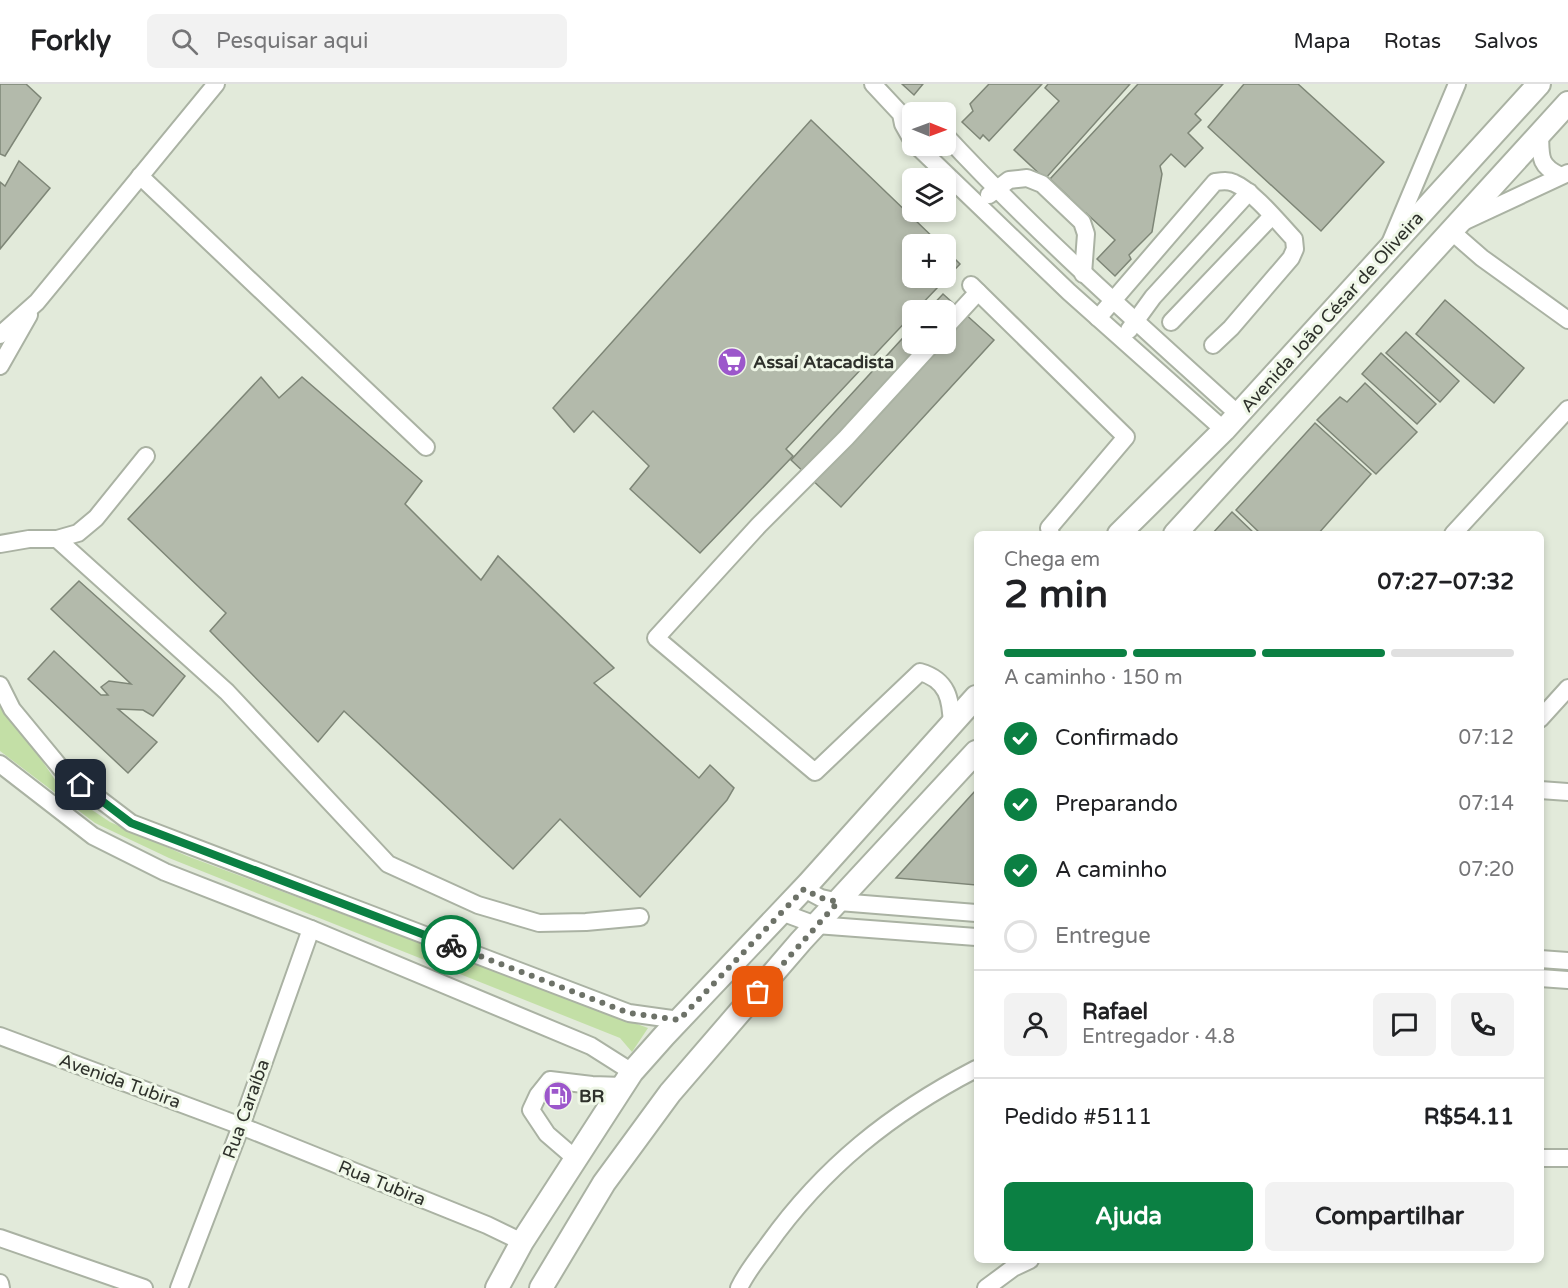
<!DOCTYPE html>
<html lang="pt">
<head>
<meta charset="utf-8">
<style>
	body { margin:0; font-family:"Varela Round",sans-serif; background:#f2f2f2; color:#202124; height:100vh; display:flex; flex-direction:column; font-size:22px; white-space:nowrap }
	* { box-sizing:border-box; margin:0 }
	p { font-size:20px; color:#757577 }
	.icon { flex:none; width:33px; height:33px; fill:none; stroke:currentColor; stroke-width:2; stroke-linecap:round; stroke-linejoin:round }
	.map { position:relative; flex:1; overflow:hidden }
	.drawer { position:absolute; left:974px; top:447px; width:570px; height:732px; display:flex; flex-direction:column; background:#fff; border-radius:9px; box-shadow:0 3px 9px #0003 }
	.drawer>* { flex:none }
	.needle { width:39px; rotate:91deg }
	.tools { position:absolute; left:902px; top:18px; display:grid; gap:12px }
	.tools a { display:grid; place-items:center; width:54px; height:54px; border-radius:9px; background:#fff; box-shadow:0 3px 9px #0003; font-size:30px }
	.pin { position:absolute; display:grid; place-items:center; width:51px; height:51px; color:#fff; margin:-26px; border-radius:12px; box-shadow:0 3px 9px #0006 }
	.courier { position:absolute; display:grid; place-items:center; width:60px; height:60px; margin:-30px; border:4px solid #0b8043; border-radius:50%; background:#fff; color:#222; box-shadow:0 2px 8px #0007 }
	.headline em { font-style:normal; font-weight:700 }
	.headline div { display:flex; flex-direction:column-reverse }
	.headline { display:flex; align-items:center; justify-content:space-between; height:102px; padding:0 30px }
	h1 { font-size:39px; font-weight:700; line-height:45px }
	.bar { display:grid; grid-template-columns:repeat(4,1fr); gap:9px 6px; align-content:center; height:72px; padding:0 30px }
	.bar i { height:8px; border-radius:4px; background:#e0e0e0 }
	.bar .selected { background:#0b8043 }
	.bar p { grid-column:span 4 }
	.line { display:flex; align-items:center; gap:15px; padding:0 30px; border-top:2px solid #e0e0e0 }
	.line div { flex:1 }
	.round { display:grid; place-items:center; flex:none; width:63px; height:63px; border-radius:9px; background:#f2f2f2 }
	ol { padding:0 30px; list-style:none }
	li { display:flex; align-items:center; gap:18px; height:66px }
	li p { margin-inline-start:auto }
	li .icon { padding:6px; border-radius:50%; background:#0b8043; color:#fff; stroke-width:4 }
	li:last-child { color:#757577 }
	li i { width:33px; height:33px; border:3px solid #e0e0e0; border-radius:50% }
	.action { display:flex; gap:12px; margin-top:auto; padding:12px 30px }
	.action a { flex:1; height:69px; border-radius:9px; background:#0b8043; color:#fff; font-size:24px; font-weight:700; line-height:69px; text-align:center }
	.action a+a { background:#f2f2f2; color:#202124 }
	header { display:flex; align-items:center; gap:36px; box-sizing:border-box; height:84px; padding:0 30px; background:#fff; border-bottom:2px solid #e0e0e0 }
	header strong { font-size:28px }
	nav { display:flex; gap:33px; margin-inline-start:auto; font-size:21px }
	.search { width:420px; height:54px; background:#f2f2f2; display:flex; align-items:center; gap:15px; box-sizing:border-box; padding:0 21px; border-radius:9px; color:#757577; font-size:22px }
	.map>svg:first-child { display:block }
</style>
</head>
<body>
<header>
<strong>Forkly</strong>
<div class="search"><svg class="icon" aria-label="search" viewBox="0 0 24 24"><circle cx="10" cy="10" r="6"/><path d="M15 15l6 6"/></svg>Pesquisar aqui</div>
<nav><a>Mapa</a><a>Rotas</a><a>Salvos</a></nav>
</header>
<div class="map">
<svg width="1568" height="1204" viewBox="0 0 1568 1204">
	<rect width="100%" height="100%" fill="#e2eada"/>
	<!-- green -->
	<path fill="#c3dfa6" d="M0 615 62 706 110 738 187 772 648 944 632 968 620 954 169 774 95 739 0 667Z"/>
	<!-- building -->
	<g fill="#b3baab" stroke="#7e8677" stroke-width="1.5">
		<path d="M0 0H26L41 14 5 72 0 70Z"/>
		<path d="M902 0H923L914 11Z"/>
		<path d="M989 0H1042L989 57 983 51 980 55 962 38 973 27 970 20Z"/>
		<path d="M1048 0H1130L1045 95 1014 66 1059 17 1045 4Z"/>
		<path d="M1138 0H1223L1195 30 1201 36 1188 49 1203 64 1185 83 1171 70 1160 82 1162 90 1152 148 1129 171 1131 175 1115 192 1097 175 1115 156 1086 129 1082 133 1065 118 1069 113 1050 95Z"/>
		<path d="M1244 0H1298L1384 78 1321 147 1208 43Z"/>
		<path d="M811 36 940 160H912V194H945V165L960 180 916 226H912V231L786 365 793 372 700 469 630 405 649 382 593 327 574 348 553 324Z"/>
		<path d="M19 77 50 104 0 165V98L5 102Z"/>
		<path d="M943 210 994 256 841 423 791 376 912 244V260H945V226H928Z"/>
		<path d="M1445 216 1524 284 1494 319 1416 250Z"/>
		<path d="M1406 248 1459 297 1440 318 1386 269Z"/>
		<path d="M1381 269 1436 320 1417 340 1362 290Z"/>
		<path d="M261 293 279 314 302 293 422 397 405 420 481 496 498 472 614 584 594 599 699 694 710 681 734 704 727 716 640 813 560 735 513 785 344 627 318 658 210 547 226 529 128 435Z"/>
		<path d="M1365 299 1417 348 1376 390 1317 336 1340 313 1347 318Z"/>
		<path d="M1315 339 1371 390 1318 450H1261L1236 426Z"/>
		<path d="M1232 428 1255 450H1212Z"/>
		<path d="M79 497 185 592 153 632 143 626 118 625 157 658 128 689 28 595 54 567 101 611H108L101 603 109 597 131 600 51 525Z"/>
		<path d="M976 706V801L896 794Z"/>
	</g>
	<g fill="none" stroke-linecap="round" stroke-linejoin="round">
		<!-- minor casing -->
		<g stroke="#aab2a3" stroke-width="20">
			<g id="minor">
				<path d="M873 0 901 30 903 40 912 56"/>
				<path d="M1540 50C1541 71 1538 81 1559 91"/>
				<path d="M945 51C1037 150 1138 239 1238 330"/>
				<path d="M917 62 1069 208 1224 346"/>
				<path d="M140 92 426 363"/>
				<path d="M989 111 1009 96 1027 94 1042 100 1082 138 1086 150 1083 190"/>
				<path d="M1463 138 1568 89"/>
				<path d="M1451 147 1482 174 1568 236"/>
				<path d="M1391 157 1457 0"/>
				<path d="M971 201 1126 353 1049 444 1051 450"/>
				<path d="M1098 234 1215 98C1222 97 1228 96 1234 99 1253 107 1279 139 1294 155L1295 165 1291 174 1231 244 1213 261"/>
				<path d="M1171 238 1272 132"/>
				<path d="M945 244 978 208"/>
				<path d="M1129 246 1153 213 1249 108"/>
				<path d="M0 251 37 218 216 0"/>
				<path d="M932 260 846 354 759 441 656 554 815 688 920 588C948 596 951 615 952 642"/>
				<path d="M0 282 29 231"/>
				<path d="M1453 450 1568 325"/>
				<path d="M57 455 227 608 388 780 478 821 539 839 586 838 640 833"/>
				<path d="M0 460 29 455H57L78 449 96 434 146 372"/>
				<path d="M0 601 12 625 64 688 131 739 629 929 679 936"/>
				<path d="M1540 635 1568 604"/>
				<path d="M0 680 93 752 165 788 311 845 591 962 632 988"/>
				<path d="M1540 706 1568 708"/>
				<path d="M804 805 821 814 839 818 976 829"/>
				<path d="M781 828 816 841 976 853"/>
				<path d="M1540 875 1568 877"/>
				<path d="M1540 894 1568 896"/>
				<path d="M0 952 241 1042 487 1141 522 1158"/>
				<path d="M1540 1074H1568"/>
				<path d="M576 1075 547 1050 531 1026 538 1011 550 996 592 1001 623 1002"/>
				<path d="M0 1154 144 1204"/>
				<path d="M0 1199 1 1204"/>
				<path d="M179 1204 241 1042 311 845"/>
				<path d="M739 1204C746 1189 757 1175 767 1162 823 1083 891 1029 976 985"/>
				<path d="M986 1204 1013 1184 1030 1176"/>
			</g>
		</g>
		<!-- major casing -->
		<g stroke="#aab2a3" stroke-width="26">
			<g id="major">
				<path d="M1119 450 1224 346 1539 0"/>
				<path d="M1175 450 1568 19"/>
				<path d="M497 1204 522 1158 632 988 664 952 808 800 976 613"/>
				<path d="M541 1204 604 1099 670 1009 801 857 976 668"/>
			</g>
		</g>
		<!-- minor -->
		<use href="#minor" stroke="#fff" stroke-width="16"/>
		<!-- major -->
		<use href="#major" stroke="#fff" stroke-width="22"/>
	</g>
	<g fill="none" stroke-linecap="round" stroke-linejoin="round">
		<!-- done -->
		<path stroke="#6d7268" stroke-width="6" stroke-dasharray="0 10.8" d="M451 861 629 929 679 936 804 805 821 814 838 818 758 908"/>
		<!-- route -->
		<path stroke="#0b8043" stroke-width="8" d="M81 701 131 739 451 861"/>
	</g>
	<!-- icons -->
	<defs>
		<g id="supermarket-disc" transform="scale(1.5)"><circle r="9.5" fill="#9c57cb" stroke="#eff7e7"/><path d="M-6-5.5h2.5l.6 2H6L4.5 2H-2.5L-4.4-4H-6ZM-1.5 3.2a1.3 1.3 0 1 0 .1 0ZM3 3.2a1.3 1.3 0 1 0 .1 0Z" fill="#fff"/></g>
		<g id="fuel-disc" transform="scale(1.5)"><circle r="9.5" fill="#9c57cb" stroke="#eff7e7"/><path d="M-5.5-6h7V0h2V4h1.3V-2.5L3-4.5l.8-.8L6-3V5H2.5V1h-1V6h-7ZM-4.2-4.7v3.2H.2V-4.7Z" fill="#fff"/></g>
	</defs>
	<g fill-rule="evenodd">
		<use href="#supermarket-disc" x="732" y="278"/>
		<use href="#fuel-disc" x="558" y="1012"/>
	</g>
	<g text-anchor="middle" stroke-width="6" stroke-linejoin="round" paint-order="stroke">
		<!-- street labels -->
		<g font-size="18" fill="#2e312b" stroke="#eff7e7">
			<text transform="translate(1332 228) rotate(-48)" y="6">Avenida João César de Oliveira</text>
			<text transform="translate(120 997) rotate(20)" y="6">Avenida Tubira</text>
			<text transform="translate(246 1025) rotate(-70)" y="6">Rua Caraíba</text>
			<text transform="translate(382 1099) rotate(22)" y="6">Rua Tubira</text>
		</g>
		<!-- poi labels -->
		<g font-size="18" font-weight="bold" fill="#2e312b" stroke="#eff7e7" text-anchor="start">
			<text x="753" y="284">Assaí Atacadista</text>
			<text x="579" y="1018">BR</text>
		</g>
	</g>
</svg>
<div class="tools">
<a><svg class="needle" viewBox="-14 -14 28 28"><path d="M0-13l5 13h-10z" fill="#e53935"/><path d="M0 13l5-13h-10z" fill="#757577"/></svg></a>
<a><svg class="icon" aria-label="layers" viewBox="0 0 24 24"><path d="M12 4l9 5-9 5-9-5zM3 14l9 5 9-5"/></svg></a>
<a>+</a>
<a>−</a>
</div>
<div class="pin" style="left:758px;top:908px;background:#ea580c"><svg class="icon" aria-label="bag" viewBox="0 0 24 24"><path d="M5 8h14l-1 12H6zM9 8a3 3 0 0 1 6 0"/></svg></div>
<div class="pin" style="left:81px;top:701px;background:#1f2937"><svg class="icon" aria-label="home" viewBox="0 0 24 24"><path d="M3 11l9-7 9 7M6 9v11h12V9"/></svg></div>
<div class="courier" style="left:451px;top:861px"><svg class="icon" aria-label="bike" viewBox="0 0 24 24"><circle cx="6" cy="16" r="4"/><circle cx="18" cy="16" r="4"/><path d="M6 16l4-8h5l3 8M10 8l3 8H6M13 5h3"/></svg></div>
<section class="drawer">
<div class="headline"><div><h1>2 min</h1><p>Chega em</p></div><em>07:27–07:32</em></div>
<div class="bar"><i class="selected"></i><i class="selected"></i><i class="selected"></i><i></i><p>A caminho · 150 m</p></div>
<ol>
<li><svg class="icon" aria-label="check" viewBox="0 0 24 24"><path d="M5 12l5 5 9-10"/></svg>Confirmado<p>07:12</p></li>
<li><svg class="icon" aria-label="check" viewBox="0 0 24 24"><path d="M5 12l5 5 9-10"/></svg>Preparando<p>07:14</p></li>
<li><svg class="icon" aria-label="check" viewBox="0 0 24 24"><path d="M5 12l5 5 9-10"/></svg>A caminho<p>07:20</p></li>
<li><i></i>Entregue</li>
</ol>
<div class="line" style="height:108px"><a class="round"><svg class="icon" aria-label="person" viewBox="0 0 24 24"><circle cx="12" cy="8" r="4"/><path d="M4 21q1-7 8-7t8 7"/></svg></a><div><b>Rafael</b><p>Entregador · 4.8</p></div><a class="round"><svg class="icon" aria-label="chat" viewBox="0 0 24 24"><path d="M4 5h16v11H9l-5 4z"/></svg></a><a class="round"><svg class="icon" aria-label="phone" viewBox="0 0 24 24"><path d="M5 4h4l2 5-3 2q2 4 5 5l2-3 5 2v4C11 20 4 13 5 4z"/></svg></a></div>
<div class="line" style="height:78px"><div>Pedido #5111</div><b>R$54.11</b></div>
<div class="action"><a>Ajuda</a><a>Compartilhar</a></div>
</section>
</div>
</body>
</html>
